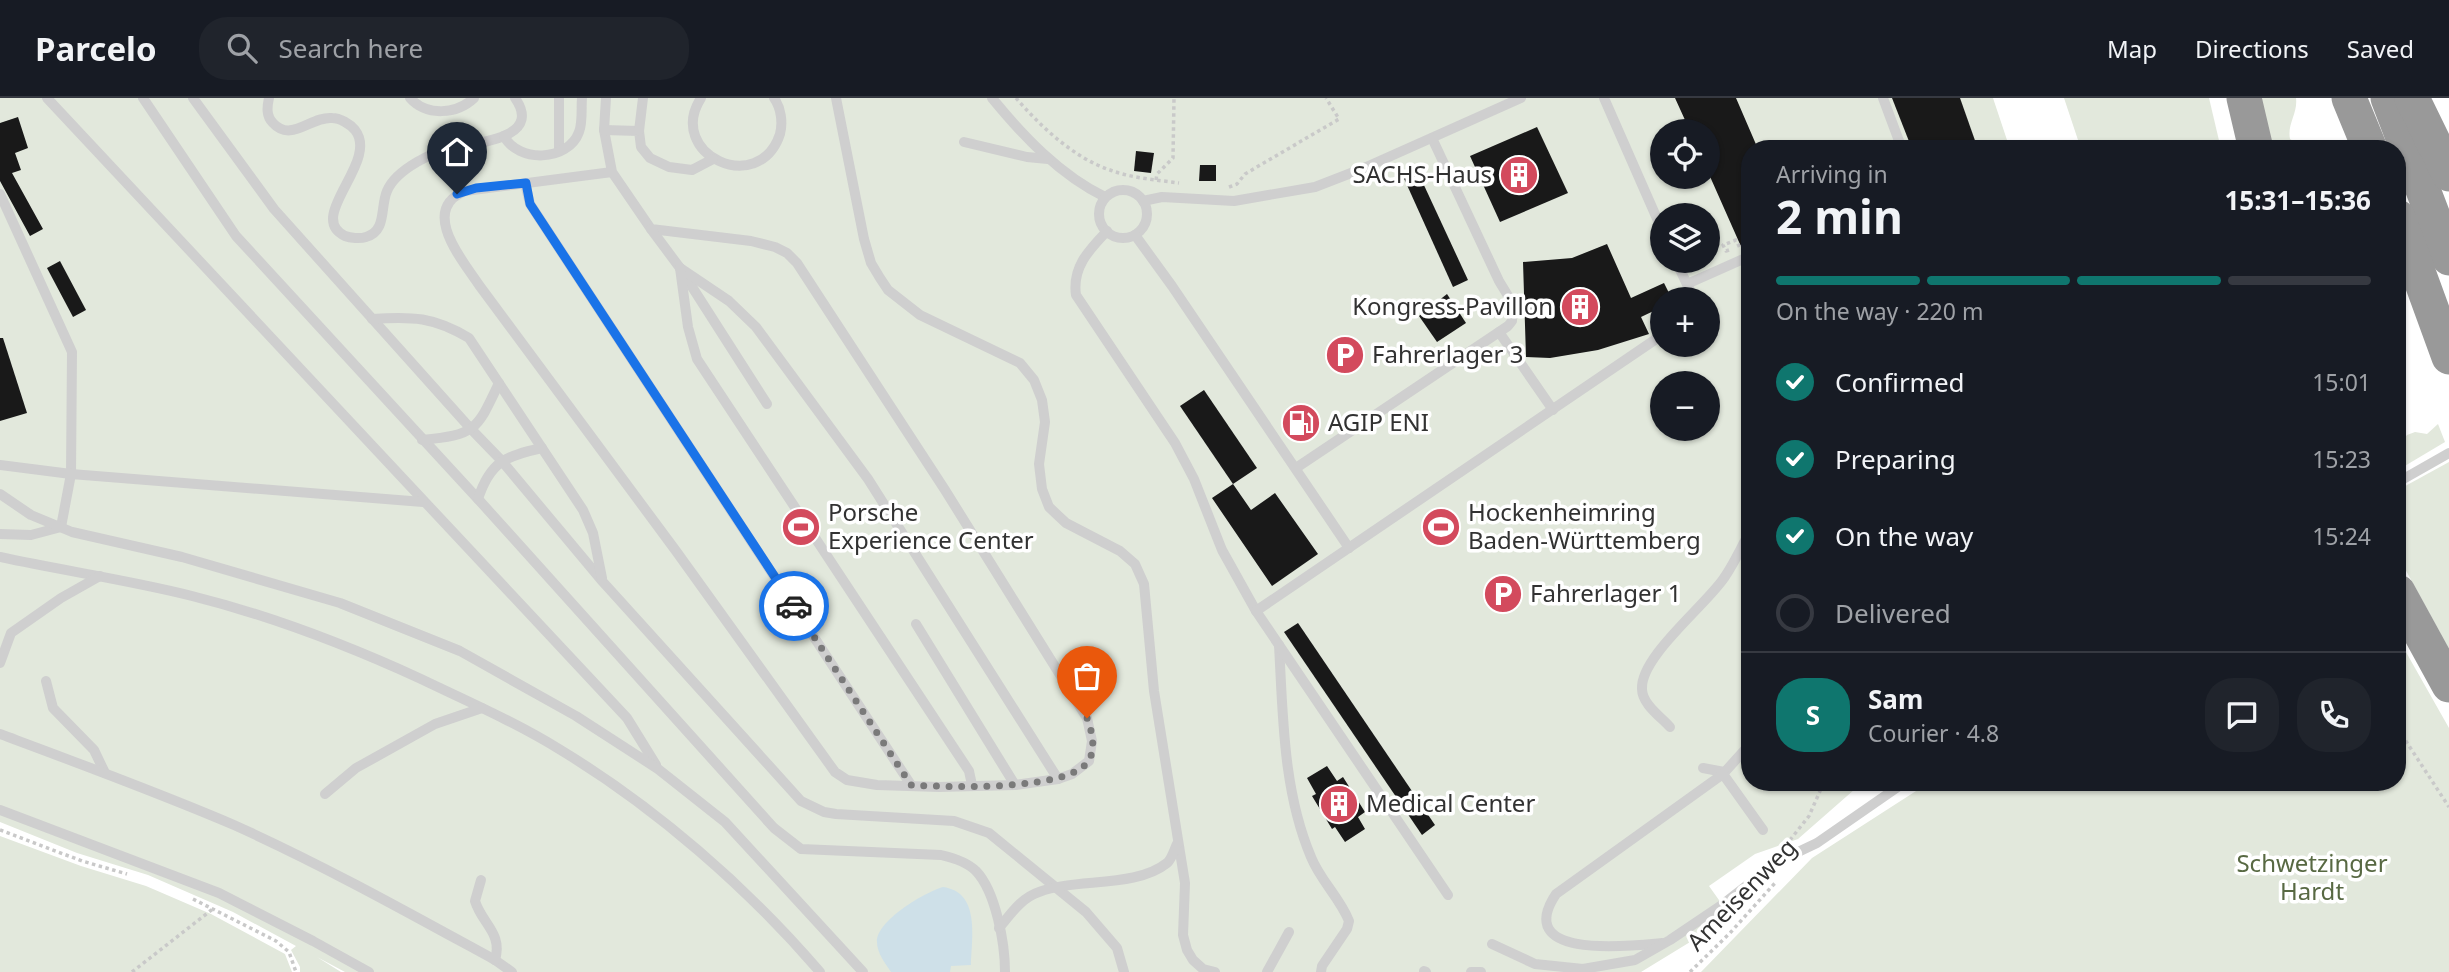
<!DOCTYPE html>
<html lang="en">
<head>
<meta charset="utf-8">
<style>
	body { margin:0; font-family:"Noto Sans",sans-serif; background:#20242c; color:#f1f3f6; height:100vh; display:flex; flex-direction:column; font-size:26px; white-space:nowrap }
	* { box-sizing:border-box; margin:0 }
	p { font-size:23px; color:#9ea1a6 }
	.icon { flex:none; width:38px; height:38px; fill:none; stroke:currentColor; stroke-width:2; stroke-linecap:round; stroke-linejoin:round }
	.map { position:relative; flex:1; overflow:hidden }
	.drawer { position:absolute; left:1741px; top:42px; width:665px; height:651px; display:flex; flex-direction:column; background:#171b24; border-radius:28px; box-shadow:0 2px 5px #0004 }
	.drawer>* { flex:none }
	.controls { position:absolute; left:1650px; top:21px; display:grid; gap:14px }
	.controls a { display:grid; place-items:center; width:70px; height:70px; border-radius:50%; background:#171b24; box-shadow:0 2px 5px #0004; font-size:35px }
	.pin { position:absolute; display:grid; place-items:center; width:60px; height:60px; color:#fff; margin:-72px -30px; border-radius:50% 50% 50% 0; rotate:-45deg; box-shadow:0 0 7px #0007 }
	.pin .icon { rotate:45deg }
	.courier { position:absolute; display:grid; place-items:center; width:70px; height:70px; margin:-35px; border:5px solid #1a73e8; border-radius:50%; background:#fff; color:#222; box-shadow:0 2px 9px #0007 }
	.headline em { font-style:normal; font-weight:700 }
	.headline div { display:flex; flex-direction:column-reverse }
	.headline { display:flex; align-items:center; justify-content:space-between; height:119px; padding:0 35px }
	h1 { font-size:46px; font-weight:700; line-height:52px }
	.bar { display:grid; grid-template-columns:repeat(4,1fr); gap:10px 7px; align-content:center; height:84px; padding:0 35px }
	.bar i { height:9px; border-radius:5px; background:#363941 }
	.bar .on { background:#0f766e }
	.bar p { grid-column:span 4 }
	.line { display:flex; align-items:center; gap:18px; padding:0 35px; border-top:2px solid #363941 }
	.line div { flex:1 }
	.round { display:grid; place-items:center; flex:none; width:74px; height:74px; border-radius:28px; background:#20242c }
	ol { padding:0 35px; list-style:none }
	li { display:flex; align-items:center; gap:21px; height:77px }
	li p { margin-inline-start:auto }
	li .icon { padding:7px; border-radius:50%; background:#0f766e; color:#fff; stroke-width:4 }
	li:last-child { color:#9ea1a6 }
	li i { width:38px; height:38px; border:4px solid #363941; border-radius:50% }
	header { display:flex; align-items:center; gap:42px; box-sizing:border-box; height:98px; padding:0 35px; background:#171b24; border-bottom:2px solid #363941 }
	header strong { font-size:33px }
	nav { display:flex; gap:38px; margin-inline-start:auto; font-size:24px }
	.search { width:490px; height:63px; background:#20242c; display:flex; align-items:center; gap:18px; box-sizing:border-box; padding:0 24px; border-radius:28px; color:#9ea1a6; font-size:26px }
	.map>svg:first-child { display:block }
</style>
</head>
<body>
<header>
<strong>Parcelo</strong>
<div class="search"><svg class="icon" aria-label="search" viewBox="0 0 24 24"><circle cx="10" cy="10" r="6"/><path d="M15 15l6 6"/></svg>Search here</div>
<nav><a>Map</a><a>Directions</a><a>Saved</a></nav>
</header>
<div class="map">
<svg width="2449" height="874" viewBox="0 0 2449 874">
	<rect width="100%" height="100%" fill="#fff"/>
	<!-- green -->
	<g fill="#e2e8dc" fill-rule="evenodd">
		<path d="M0 0H1993L2010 51H1750V684H1863L1798 741 1755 756 1709 788 1731 819 1641 874H345L317 859 341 874H300V869L291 852 296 848 233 814 148 777 77 755 0 724ZM1662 33H1708V79H1662ZM1662 117H1708V163H1662ZM1662 201H1708V247H1662ZM1662 285H1708V331H1662Z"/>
		<path d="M2064 0H2209L2221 51H2081Z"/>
		<path d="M2261 0H2296C2298 15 2287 26 2290 41L2306 51H2272Z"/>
		<path d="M2438 326 2445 344 2398 372V348H2399L2407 337 2415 334 2427 336Z"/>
		<path d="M2449 364V551L2398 458V392Z"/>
		<path d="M2398 540 2449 630V874H1701L1812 760 1930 684H2398Z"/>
		<path d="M0 738 81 768 146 788 211 816 285 856 292 874H0Z"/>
	</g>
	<!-- water -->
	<path fill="#cee0e8" d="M943 789C980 794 972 838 971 867L951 868 950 874H891C885 865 877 855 877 844 876 823 925 794 943 789Z"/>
	<!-- building -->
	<g fill="#191919">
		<path d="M1675 0H1736L1758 51H1750V151L1743 153 1708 74V33H1690Z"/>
		<path d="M1892 0H1960L1978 51H1912Z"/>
		<path d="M18 19 28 50 15 55 21 72 12 75 43 131 30 138 0 83V25Z"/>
		<path d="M1537 29 1568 95 1500 124 1470 58Z"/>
		<path d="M1136 53 1154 55 1151 75 1134 73Z"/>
		<path d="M1200 67H1216V83H1199Z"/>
		<path d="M1416 70 1468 182 1453 189 1402 76Z"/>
		<path d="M1607 146 1631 200 1664 185 1672 201H1662V209L1641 219 1649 236 1598 252 1550 260 1526 259 1523 164 1572 160Z"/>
		<path d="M60 163 86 212 73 219 47 170Z"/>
		<path d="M1447 196 1466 225 1437 244 1419 218Z"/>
		<path d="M0 240H3L27 315 0 323Z"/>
		<path d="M1204 292 1257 370 1233 386 1180 308Z"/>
		<path d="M1304 306 1320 330 1298 344 1282 321Z"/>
		<path d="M1233 386 1251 412 1275 395 1318 456 1272 488 1212 400Z"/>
		<path d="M1298 525 1435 727 1422 737 1284 534Z"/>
		<path d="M1327 668 1337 683 1343 679 1365 714 1358 719 1365 731 1345 744 1335 729 1332 731 1312 698 1316 696 1307 680Z"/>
	</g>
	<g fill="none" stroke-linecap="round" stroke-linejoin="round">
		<!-- path -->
		<g stroke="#c9c9c9" stroke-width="3.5" stroke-dasharray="3.5 3.5" stroke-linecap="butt">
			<path d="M1016 0C1040 28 1074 60 1110 72 1131 80 1157 82 1179 85"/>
			<path d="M1156 82 1157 76 1173 60 1174 0"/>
			<path d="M1229 89 1237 86 1245 76 1339 21 1326 0"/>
			<path d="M1729 152 1726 153 1723 147 1736 142 1740 150"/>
			<path d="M2398 631 2449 709"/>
			<path d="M0 732 82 763 127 776"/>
			<path d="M1790 742 1809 718 1824 684"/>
			<path d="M193 801 276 843 289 854 296 874"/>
			<path d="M132 874 214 810"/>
			<path d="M1690 874 1730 835 1775 785"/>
		</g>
		<!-- service -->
		<g stroke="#cfcfcf" stroke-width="10">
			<path d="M47 0 627 620 656 667"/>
			<path d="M143 0 236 138 478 401 774 730 801 751 941 757C954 760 967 764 976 773 996 794 1005 846 1005 874"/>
			<path d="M193 0 274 111 471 331 501 362 603 484 801 703 824 714 836 716 954 723 989 735 1086 814 1117 850 1124 874"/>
			<path d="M269 0C267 9 266 18 273 25 291 45 311 18 332 20 340 20 350 26 355 32 380 64 305 119 345 138 350 140 360 141 366 139 387 133 380 109 387 93 392 81 405 71 417 64 426 59 436 54 446 51 469 45 545 43 515 0"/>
			<path d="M410 0C427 19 457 16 474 0"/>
			<path d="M559 0V52"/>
			<path d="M606 0 604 32 612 74 651 131 751 143 775 149 787 155 797 165 945 392 1087 620 1092 643 1089 663 1072 676 1058 681 1015 687 939 689 877 687 847 682 835 674 676 453 479 187C463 163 419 112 465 93L612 74"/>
			<path d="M701 0C665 56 759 100 780 36 783 24 781 10 774 0"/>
			<path d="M836 0 864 141 871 165 880 180 888 192 920 217 1020 265 1034 282 1042 302 1045 324 1039 366 1042 391 1049 409 1066 425 1120 453 1135 466 1144 486 1154 593 1185 785 1183 837 1187 852 1193 862 1203 871 1215 874"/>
			<path d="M992 0C1024 39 1060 77 1105 99"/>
			<path d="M1604 0 1662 132"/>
			<path d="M1883 0 1902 51"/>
			<path d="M604 32 639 33 641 49 650 60 669 69 692 72 713 61"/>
			<path d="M639 33 643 0"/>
			<path d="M504 38C518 65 568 64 579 34 583 24 581 10 582 0"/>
			<path d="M964 44 1027 59 1048 61"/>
			<path d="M525 85 530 106 911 687"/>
			<circle cx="1123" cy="116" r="24"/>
			<path d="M0 96 72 254 71 376 61 429 31 437 0 436"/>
			<path d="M1143 103 1162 99 1234 103 1315 89 1364 70 1521 0"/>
			<path d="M651 131 680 170 767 306"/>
			<path d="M1107 133C1089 152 1072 169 1076 197L1175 345 1194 381 1222 452 1256 513"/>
			<path d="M1135 137 1172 188 1349 450"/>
			<path d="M1676 163 1694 201"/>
			<path d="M680 170 729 203 756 229 868 381 1058 681"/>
			<path d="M680 170 688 229 697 261 969 673 972 687"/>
			<path d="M1687 186 1750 158"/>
			<path d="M372 221C412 218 434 219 469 240L583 412 593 435 602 480"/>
			<path d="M1499 234 1553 312"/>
			<path d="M422 342C476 337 477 332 499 285"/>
			<path d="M0 367 71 376 423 404"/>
			<path d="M1296 370 1508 228 1512 223 1513 206 1499 183 1432 40"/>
			<path d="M2398 384 2449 355"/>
			<path d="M0 396 31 417 72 434 182 459 340 505 460 553 576 618 658 671 725 724 863 874"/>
			<path d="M478 401C490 364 505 358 542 350"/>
			<path d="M0 459C64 473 129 482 192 498 272 518 347 547 421 581 467 603 515 624 559 651 655 709 747 789 820 874"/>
			<path d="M916 526 1015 687"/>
			<path d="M1279 547C1283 618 1283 693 1311 759 1320 782 1340 800 1349 823L1347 831 1322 868 1321 874"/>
			<path d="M0 565 11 535 61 500 100 478"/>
			<path d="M46 583 53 610 94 652 105 675"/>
			<path d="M1670 629C1661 619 1642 606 1642 591 1640 559 1705 508 1724 480 1734 466 1742 448 1750 433"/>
			<path d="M0 636C78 665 157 694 234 727 323 767 409 815 495 862L512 874"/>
			<path d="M1750 646 1723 676 1763 732"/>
			<path d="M1703 670 1724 674"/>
			<path d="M325 696 356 670 435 626 482 610"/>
			<path d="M0 712 219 795 313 843 369 874"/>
			<path d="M481 782 475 803C482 826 503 835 495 862"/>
			<path d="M1448 797 1256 513 1662 237"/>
			<path d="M999 830C1011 816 1021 800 1039 794 1076 780 1136 790 1167 765 1172 761 1174 752 1177 746"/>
			<path d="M1662 845C1630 848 1512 862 1556 796L1723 676"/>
			<path d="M1492 846 1535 866 1583 871 1635 862 1670 842 1722 807 1777 764 1817 745 1905 684"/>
			<path d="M1424 873 1426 874"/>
			<path d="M1267 874 1289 834"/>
			<path d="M1471 874H1481"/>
		</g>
		<!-- motorway -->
		<g stroke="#999" stroke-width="35">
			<path d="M2244 0 2256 51"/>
			<path d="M2349 0 2370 51"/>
			<path d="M2388 0 2449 160"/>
			<path d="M2412 0 2449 76"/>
			<path d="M2398 119 2449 259"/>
			<path d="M2398 494 2449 587"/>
		</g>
	</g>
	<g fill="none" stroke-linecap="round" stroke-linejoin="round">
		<!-- done -->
		<path stroke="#7a7a7a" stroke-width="7" stroke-dasharray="0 12.6" d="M794 508 911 687C945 689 1071 694 1089 662 1096 650 1092 633 1087 620"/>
		<!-- route -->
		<path stroke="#1a73e8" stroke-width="9" d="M457 96 476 90 526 85 530 106 794 508"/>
	</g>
	<!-- icons -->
	<defs>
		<g id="building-disc" transform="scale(2.0125)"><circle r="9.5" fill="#d34a5d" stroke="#fff"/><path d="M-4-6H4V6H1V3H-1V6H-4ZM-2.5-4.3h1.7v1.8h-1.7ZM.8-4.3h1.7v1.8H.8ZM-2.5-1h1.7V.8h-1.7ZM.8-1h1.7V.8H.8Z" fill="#fff"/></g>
		<g id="parking-disc" transform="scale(2.0125)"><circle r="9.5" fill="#d34a5d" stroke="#fff"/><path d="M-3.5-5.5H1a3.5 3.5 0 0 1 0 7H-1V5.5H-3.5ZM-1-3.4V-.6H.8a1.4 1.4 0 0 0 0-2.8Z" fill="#fff"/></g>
		<g id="fuel-disc" transform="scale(2.0125)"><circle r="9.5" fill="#d34a5d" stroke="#fff"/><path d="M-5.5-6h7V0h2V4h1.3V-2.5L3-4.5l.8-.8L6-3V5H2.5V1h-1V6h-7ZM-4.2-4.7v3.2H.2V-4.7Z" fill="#fff"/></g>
		<g id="stadium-disc" transform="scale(2.0125)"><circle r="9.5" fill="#d34a5d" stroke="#fff"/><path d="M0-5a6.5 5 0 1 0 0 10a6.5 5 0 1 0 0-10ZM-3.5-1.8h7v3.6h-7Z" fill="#fff"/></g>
	</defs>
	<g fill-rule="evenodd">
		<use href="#building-disc" x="1519" y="77"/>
		<use href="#building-disc" x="1580" y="209"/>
		<use href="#parking-disc" x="1345" y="257"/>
		<use href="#fuel-disc" x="1301" y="325"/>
		<use href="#stadium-disc" x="801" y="429"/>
		<use href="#stadium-disc" x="1441" y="429"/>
		<use href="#parking-disc" x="1503" y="496"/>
		<use href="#building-disc" x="1339" y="706"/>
	</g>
	<g text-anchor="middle" stroke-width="7" stroke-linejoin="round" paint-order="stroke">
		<!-- poi labels -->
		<g font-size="24" fill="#323232" stroke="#fff" text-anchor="start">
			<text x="1492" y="85" text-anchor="end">SACHS-Haus</text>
			<text x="1553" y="217" text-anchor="end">Kongress-Pavillon</text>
			<text x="1372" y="265">Fahrerlager 3</text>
			<text x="1328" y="333">AGIP ENI</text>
			<text x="828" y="423">Porsche<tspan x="828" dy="28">Experience Center</tspan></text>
			<text x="1468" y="423">Hockenheimring<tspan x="1468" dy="28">Baden-Württemberg</tspan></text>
			<text x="1530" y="504">Fahrerlager 1</text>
			<text x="1366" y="714">Medical Center</text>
		</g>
		<!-- park labels -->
		<g font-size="24" fill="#586943" stroke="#fff">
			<text x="2312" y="774">Schwetzinger<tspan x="2312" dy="28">Hardt</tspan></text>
		</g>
		<!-- street labels -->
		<g font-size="24" fill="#323232" stroke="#fff">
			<text transform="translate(1742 797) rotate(-46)" y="8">Ameisenweg</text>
		</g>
	</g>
</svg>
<div class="controls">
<a><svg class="icon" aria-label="locate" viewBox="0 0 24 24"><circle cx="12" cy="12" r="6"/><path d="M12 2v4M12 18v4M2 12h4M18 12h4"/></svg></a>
<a><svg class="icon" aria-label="layers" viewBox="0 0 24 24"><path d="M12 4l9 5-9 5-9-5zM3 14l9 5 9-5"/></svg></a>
<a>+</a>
<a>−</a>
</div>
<div class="pin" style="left:1087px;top:620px;background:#ea580c"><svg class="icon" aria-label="bag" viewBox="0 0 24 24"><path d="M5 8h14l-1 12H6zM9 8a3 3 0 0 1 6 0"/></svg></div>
<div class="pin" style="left:457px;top:96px;background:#1f2937"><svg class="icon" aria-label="home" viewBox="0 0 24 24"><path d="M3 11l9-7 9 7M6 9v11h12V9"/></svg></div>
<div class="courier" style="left:794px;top:508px"><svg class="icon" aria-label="car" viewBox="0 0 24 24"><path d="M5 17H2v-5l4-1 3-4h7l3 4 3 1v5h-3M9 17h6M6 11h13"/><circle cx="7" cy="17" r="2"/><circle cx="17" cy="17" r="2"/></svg></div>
<section class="drawer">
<div class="headline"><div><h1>2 min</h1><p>Arriving in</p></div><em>15:31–15:36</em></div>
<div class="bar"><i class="on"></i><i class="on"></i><i class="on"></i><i></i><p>On the way · 220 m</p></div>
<ol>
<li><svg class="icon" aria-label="check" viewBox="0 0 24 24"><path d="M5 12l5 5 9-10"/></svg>Confirmed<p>15:01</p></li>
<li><svg class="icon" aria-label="check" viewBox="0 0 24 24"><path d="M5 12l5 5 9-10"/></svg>Preparing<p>15:23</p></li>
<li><svg class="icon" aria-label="check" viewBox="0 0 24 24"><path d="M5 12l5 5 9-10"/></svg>On the way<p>15:24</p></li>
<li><i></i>Delivered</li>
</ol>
<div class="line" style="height:126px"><b class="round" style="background:#0f766e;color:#fff">S</b><div><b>Sam</b><p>Courier · 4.8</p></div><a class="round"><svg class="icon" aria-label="chat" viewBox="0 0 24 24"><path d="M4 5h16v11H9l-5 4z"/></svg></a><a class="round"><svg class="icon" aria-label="phone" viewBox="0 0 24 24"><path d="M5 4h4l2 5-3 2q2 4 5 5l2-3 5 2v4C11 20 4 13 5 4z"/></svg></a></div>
</section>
</div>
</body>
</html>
